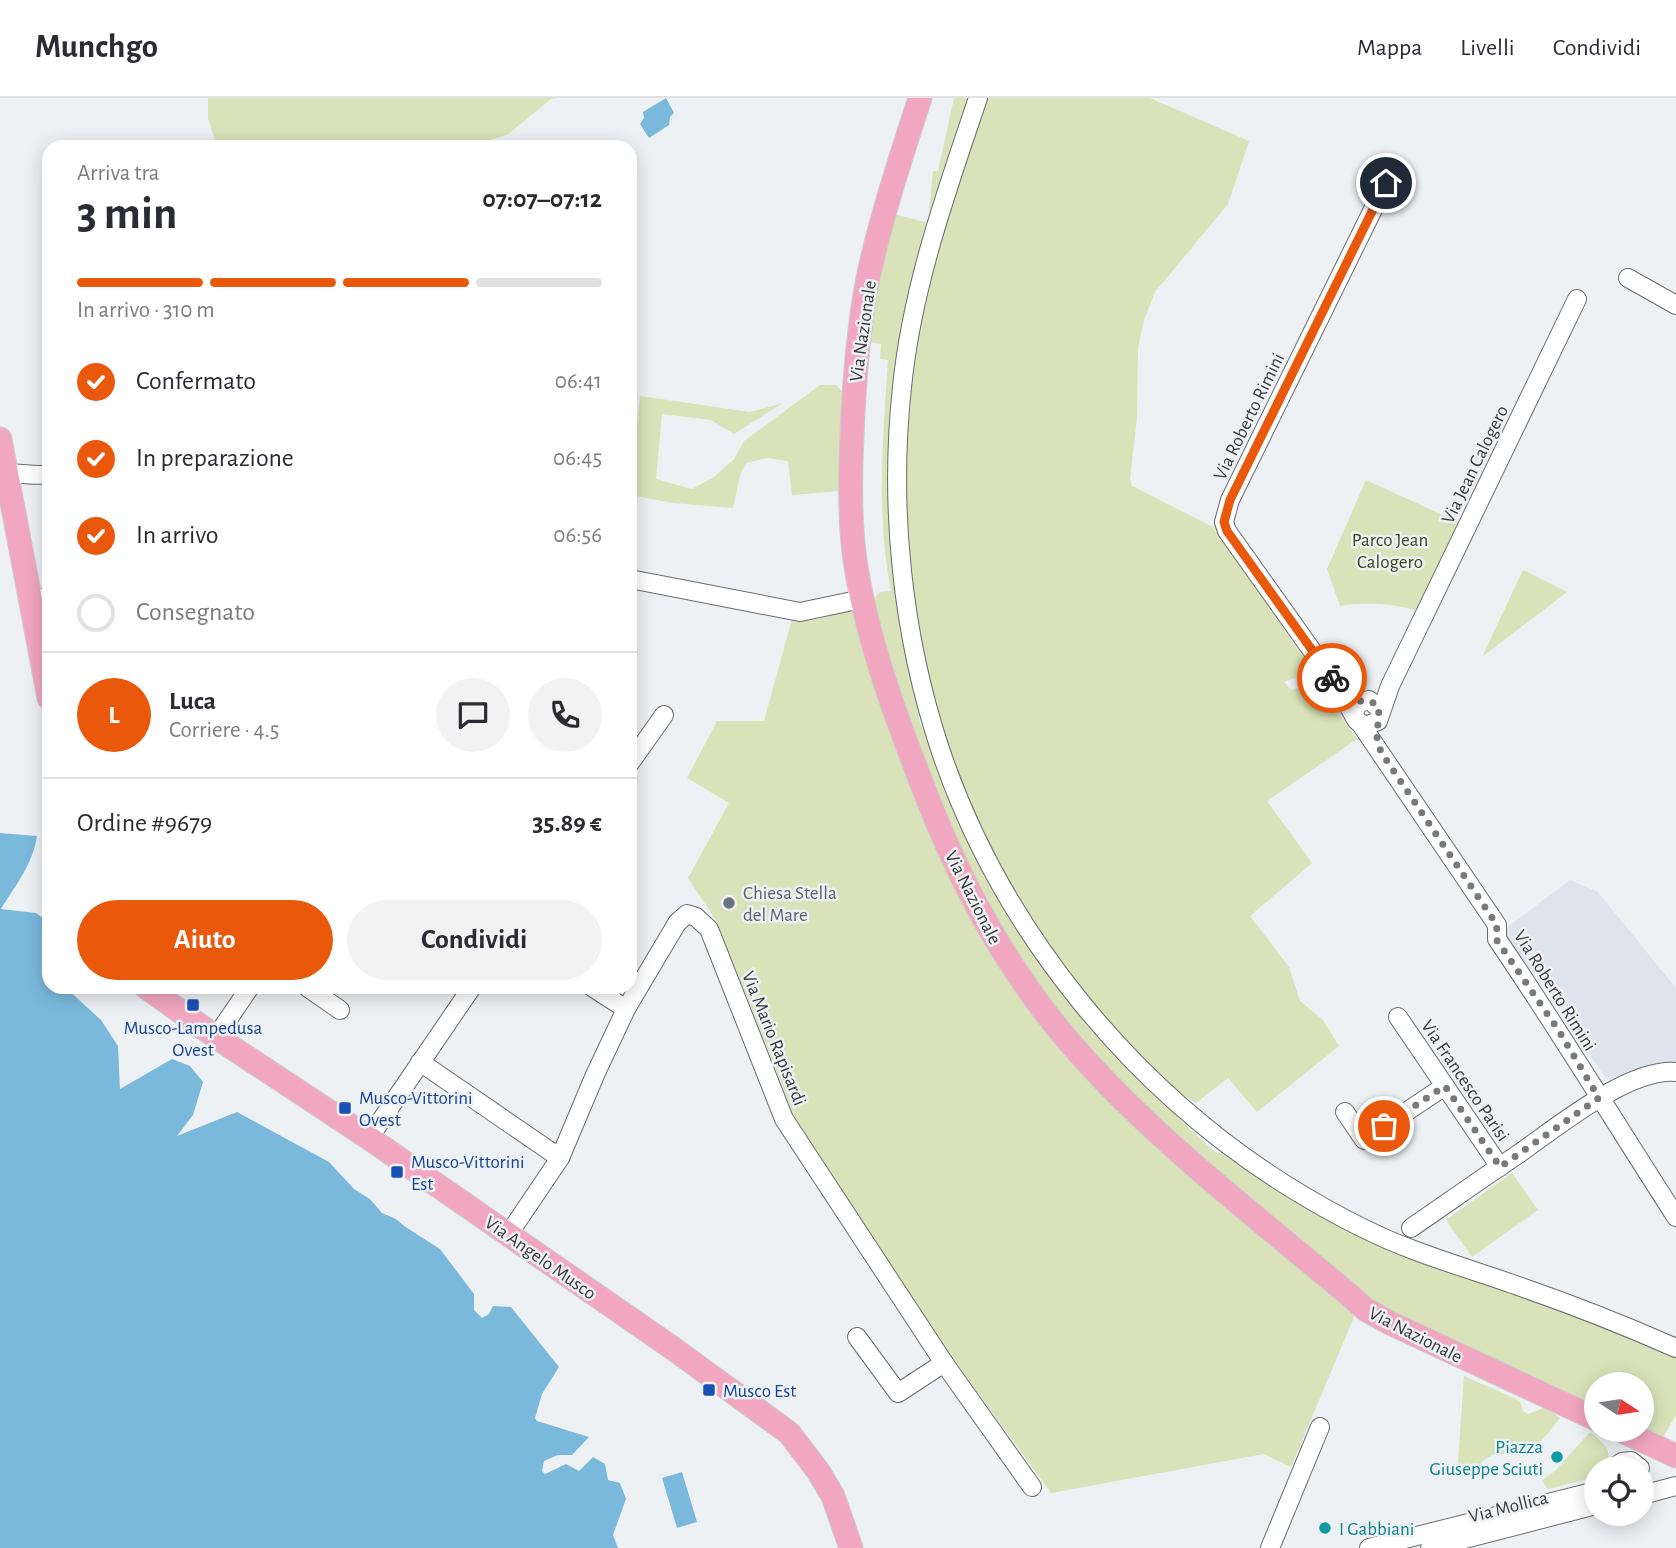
<!DOCTYPE html>
<html lang="it">
<head>
<meta charset="utf-8">
<style>
	body { margin:0; font-family:"Alegreya Sans",sans-serif; background:#f2f2f3; color:#2b2b33; height:100vh; display:flex; flex-direction:column; font-size:26px; white-space:nowrap }
	* { box-sizing:border-box; margin:0 }
	p { font-size:23px; color:#7c7c81 }
	.icon { flex:none; width:38px; height:38px; fill:none; stroke:currentColor; stroke-width:2; stroke-linecap:round; stroke-linejoin:round }
	.map { position:relative; flex:1; overflow:hidden }
	.sheet { position:absolute; left:42px; top:42px; width:595px; height:854px; display:flex; flex-direction:column; background:#fff; border-radius:21px; box-shadow:0 4px 18px #0003 }
	.sheet>* { flex:none }
	.needle { width:46px; rotate:102deg }
	.controls { position:absolute; left:1584px; top:1274px; display:grid; gap:14px }
	.controls a { display:grid; place-items:center; width:70px; height:70px; border-radius:50%; background:#fff; box-shadow:0 4px 18px #0003; font-size:35px }
	.pin { position:absolute; display:grid; place-items:center; width:60px; height:60px; color:#fff; margin:-30px; border:4px solid #fff; border-radius:50%; box-shadow:0 2px 7px #0007 }
	.courier { position:absolute; display:grid; place-items:center; width:70px; height:70px; margin:-35px; border:5px solid #ea580c; border-radius:50%; background:#fff; color:#222; box-shadow:0 2px 9px #0007 }
	.head em { font-style:normal; font-weight:600 }
	.head div { display:flex; flex-direction:column-reverse }
	.head { display:flex; align-items:center; justify-content:space-between; height:119px; padding:0 35px }
	h1 { font-size:46px; font-weight:600; line-height:52px }
	.bar { display:grid; grid-template-columns:repeat(4,1fr); gap:10px 7px; align-content:center; height:84px; padding:0 35px }
	.bar i { height:9px; border-radius:5px; background:#e1e1e2 }
	.bar .active { background:#ea580c }
	.bar p { grid-column:span 4 }
	.line { display:flex; align-items:center; gap:18px; padding:0 35px; border-top:2px solid #e1e1e2 }
	.line div { flex:1 }
	.round { display:grid; place-items:center; flex:none; width:74px; height:74px; border-radius:37px; background:#f2f2f3 }
	ol { padding:0 35px; list-style:none }
	li { display:flex; align-items:center; gap:21px; height:77px }
	li p { margin-inline-start:auto }
	li .icon { padding:7px; border-radius:50%; background:#ea580c; color:#fff; stroke-width:4 }
	li:last-child { color:#7c7c81 }
	li i { width:38px; height:38px; border:4px solid #e1e1e2; border-radius:50% }
	.action { display:flex; gap:14px; margin-top:auto; padding:14px 35px }
	.action a { flex:1; height:80px; border-radius:42px; background:#ea580c; color:#fff; font-size:28px; font-weight:600; line-height:80px; text-align:center }
	.action a+a { background:#f2f2f3; color:#2b2b33 }
	header { display:flex; align-items:center; gap:42px; box-sizing:border-box; height:98px; padding:0 35px; background:#fff; border-bottom:2px solid #e1e1e2 }
	header strong { font-size:33px }
	nav { display:flex; gap:38px; margin-inline-start:auto; font-size:24px }
	.map>svg:first-child { display:block }
</style>
</head>
<body>
<header>
<strong>Munchgo</strong>
<nav><a>Mappa</a><a>Livelli</a><a>Condividi</a></nav>
</header>
<div class="map">
<svg width="1676" height="1450" viewBox="0 0 1676 1450">
	<rect width="100%" height="100%" fill="#eef1f4"/>
	<!-- built -->
	<path fill="#dde4ed" d="M1570 782 1598 794 1676 890V966L1649 968 1607 982 1575 936 1581 929 1541 871 1533 876 1502 833Z"/>
	<!-- green -->
	<g fill="#d9e2b8">
		<path d="M208 0H557L551 1 507 37 467 49H217L208 20Z"/>
		<path d="M954 0H974L899 277 915 594 919 622 981 768 1012 822 1055 884 1167 1004 1178 1020 1214 1053 1243 1064 1314 1111 1676 1257V1317L1663 1339 1642 1330V1286H1596V1310L1373 1205 1132 1000 1044 901 965 768 918 657 873 511V503L879 494 891 493C876 417 883 339 888 262L880 261 881 246 866 243 870 216 894 116 928 125 933 73H938Z"/>
		<path d="M984 0H1150L1249 43 1228 106 1155 194 1144 222 1138 250 1137 319 1130 382 1132 388 1213 429 1313 573 1284 584 1291 592 1317 586 1357 641 1267 703 1312 765 1250 818 1289 869 1300 903 1323 922 1339 948 1257 1014 1228 980 1196 1005 1161 982 1117 939 1035 834 983 743 944 646 911 519 901 334 930 158Z"/>
		<path d="M820 287H836L847 298 839 367V393L792 397 788 363 767 360 746 365 740 377 733 410 673 405 630 397 640 298 750 314 783 305 734 336 711 322 662 316 656 381 692 391 714 379 734 361 744 343Z"/>
		<path d="M1366 382 1458 424 1416 512C1389 506 1367 503 1340 508L1327 471Z"/>
		<path d="M1523 472 1567 494 1482 559Z"/>
		<path d="M857 510 879 599 1038 921 1357 1212 1291 1369 1264 1356 1051 1395 947 1252 796 1022 717 824 688 780 729 705 687 680 717 623H764L792 521 811 523Z"/>
		<path d="M1512 1075 1538 1112 1472 1159 1446 1122Z"/>
		<path d="M1464 1278 1520 1303 1523 1313 1528 1316C1548 1310 1540 1305 1560 1320 1551 1331 1541 1346 1528 1352 1503 1363 1492 1344 1470 1379L1457 1378Z"/>
		<path d="M1590 1334C1604 1345 1615 1353 1604 1370H1596V1378L1592 1380 1548 1391 1545 1388 1543 1382 1556 1372Z"/>
	</g>
	<!-- water -->
	<g fill="#7ab9dc">
		<path d="M666 0 674 15 670 19 669 27 649 40 640 26 644 20 643 14Z"/>
		<path d="M0 735 37 738C33 766 15 788 1 811L36 815 49 824V889H65L101 922 118 948 120 991 172 961 190 968 203 984 193 1017 177 1038 237 1014 329 1064 354 1091 370 1101 382 1115 396 1121 404 1128 440 1151 474 1196V1212L482 1220 489 1216 493 1208 511 1209 559 1269 542 1296 535 1320 537 1323 589 1339 572 1357H558L544 1363 542 1373 545 1376 566 1366 579 1373 593 1359 605 1366 608 1382 620 1385 626 1401 613 1437 618 1450H0Z"/>
		<path d="M682 1374 697 1424 677 1430 662 1380Z"/>
	</g>
	<g fill="none" stroke-linecap="round" stroke-linejoin="round">
		<!-- minor casing -->
		<g stroke="#696b6d" stroke-width="20">
			<g id="minor">
				<path d="M978 0C946 95 912 189 902 289 889 409 902 536 940 651 1001 833 1135 996 1299 1095 1334 1116 1373 1137 1411 1151 1447 1165 1485 1176 1521 1189 1573 1207 1626 1228 1676 1250"/>
				<path d="M1628 180 1676 207"/>
				<path d="M6 376C21 374 35 379 49 376"/>
				<path d="M630 481 800 514 862 501"/>
				<path d="M31 502 49 499"/>
				<path d="M1380 616 1379 610 1369 602C1357 604 1351 612 1357 623L1366 628 1378 623 1390 588 1577 201"/>
				<path d="M1355 620 1340 592 1227 433 1224 424 1230 402 1386 85"/>
				<path d="M1360 625 1497 827V841C1559 932 1616 1026 1676 1119"/>
				<path d="M630 665 664 617"/>
				<path d="M307 889 340 912"/>
				<path d="M592 889 626 911"/>
				<path d="M1398 919 1500 1069"/>
				<path d="M216 939 250 889"/>
				<path d="M420 964 560 1060"/>
				<path d="M1345 1014 1364 1042 1445 988"/>
				<path d="M369 1040 472 889"/>
				<path d="M1411 1130C1446 1106 1481 1081 1517 1057 1556 1030 1628 970 1676 974"/>
				<path d="M508 1137 560 1060 595 977 626 911 677 825 687 816 696 819 709 831 784 1021 944 1265 1032 1389"/>
				<path d="M857 1239 898 1295 944 1265"/>
				<path d="M1613 1370 1622 1364 1631 1363 1640 1370"/>
				<path d="M1642 1397 1676 1388"/>
				<path d="M1270 1450 1320 1329"/>
				<path d="M1369 1450 1596 1393"/>
				<path d="M1430 1450 1596 1407"/>
			</g>
		</g>
		<!-- major casing -->
		<g stroke="#cbcccc" stroke-width="25">
			<g id="major">
				<path d="M920 0C901 59 881 119 868 180 858 232 854 285 852 338 850 379 849 421 855 462 866 537 893 611 920 681 960 787 1011 882 1088 965 1166 1050 1259 1121 1347 1195L1365 1211 1390 1225 1596 1321"/>
				<path d="M0 341 49 600"/>
				<path d="M146 889 216 939 369 1040 671 1249 789 1335 818 1373 833 1398 851 1450"/>
				<path d="M1620 1332 1676 1358"/>
			</g>
		</g>
		<!-- minor -->
		<use href="#minor" stroke="#fff" stroke-width="18"/>
		<!-- major -->
		<use href="#major" stroke="#f2a7c1" stroke-width="23"/>
	</g>
	<g fill="none" stroke-linecap="round" stroke-linejoin="round">
		<!-- done -->
		<path stroke="#78797b" stroke-width="7" stroke-dasharray="0 12.6" d="M1332 580C1338 588 1344 597 1353 601 1363 606 1371 599 1379 610L1377 641 1381 654 1497 827 1496 841 1559 933 1599 1000 1500 1069 1445 988 1384 1028"/>
		<!-- route -->
		<path stroke="#ea580c" stroke-width="9" d="M1332 580 1227 433 1224 424 1230 402 1386 85"/>
	</g>
	<!-- markers -->
	<circle fill="#6b7280" stroke="#eef1f4" stroke-width="2.5" cx="729" cy="805" r="7"/>
	<g fill="#1a4fb4" stroke="#eef1f4" stroke-width="2.5">
		<rect x="186" y="900" width="14" height="14" rx="3.5"/>
		<rect x="338" y="1003" width="14" height="14" rx="3.5"/>
		<rect x="390" y="1067" width="14" height="14" rx="3.5"/>
		<rect x="702" y="1285" width="14" height="14" rx="3.5"/>
	</g>
	<g fill="#0f9aa8" stroke="#eef1f4" stroke-width="2.5">
		<circle cx="1557" cy="1359" r="7"/>
		<circle cx="1325" cy="1430" r="7"/>
	</g>
	<g text-anchor="middle" stroke-width="5" stroke-linejoin="round" paint-order="stroke">
		<!-- street labels -->
		<g font-size="19" fill="#38393a" stroke="#eef1f4">
			<text transform="translate(862 233) rotate(-82)" y="7">Via Nazionale</text>
			<text transform="translate(1248 318) rotate(-64)" y="7">Via Roberto Rimini</text>
			<text transform="translate(1474 366) rotate(-64)" y="7">Via Jean Calogero</text>
			<text transform="translate(974 799) rotate(63)" y="7">Via Nazionale</text>
			<text transform="translate(1556 892) rotate(58)" y="7">Via Roberto Rimini</text>
			<text transform="translate(775 940) rotate(68)" y="7">Via Mario Rapisardi</text>
			<text transform="translate(1466 982) rotate(56)" y="7">Via Francesco Parisi</text>
			<text transform="translate(541 1159) rotate(35)" y="7">Via Angelo Musco</text>
			<text transform="translate(1416 1236) rotate(27)" y="7">Via Nazionale</text>
			<text transform="translate(1508 1408) rotate(-14)" y="7">Via Mollica</text>
		</g>
		<!-- park labels -->
		<g font-size="19" fill="#3e4518" stroke="#eef1f4">
			<text x="1390" y="448">Parco Jean<tspan x="1390" dy="22">Calogero</tspan></text>
		</g>
		<!-- worship labels -->
		<g font-size="19" fill="#5b616d" stroke="#eef1f4" text-anchor="start">
			<text x="743" y="801">Chiesa Stella<tspan x="743" dy="22">del Mare</tspan></text>
		</g>
		<!-- transit labels -->
		<g font-size="19" fill="#164399" stroke="#eef1f4" text-anchor="start">
			<text x="193" y="936" text-anchor="middle">Musco-Lampedusa<tspan x="193" dy="22">Ovest</tspan></text>
			<text x="359" y="1006">Musco-Vittorini<tspan x="359" dy="22">Ovest</tspan></text>
			<text x="411" y="1070">Musco-Vittorini<tspan x="411" dy="22">Est</tspan></text>
			<text x="723" y="1299">Musco Est</text>
		</g>
		<!-- culture labels -->
		<g font-size="19" fill="#0d838f" stroke="#eef1f4" text-anchor="end">
			<text x="1543" y="1355">Piazza<tspan x="1543" dy="22">Giuseppe Sciuti</tspan></text>
			<text x="1339" y="1437" text-anchor="start">I Gabbiani</text>
		</g>
	</g>
</svg>
<div class="controls">
<a><svg class="needle" viewBox="-14 -14 28 28"><path d="M0-13l5 13h-10z" fill="#e53935"/><path d="M0 13l5-13h-10z" fill="#7c7c81"/></svg></a>
<a><svg class="icon" aria-label="locate" viewBox="0 0 24 24"><circle cx="12" cy="12" r="6"/><path d="M12 2v4M12 18v4M2 12h4M18 12h4"/></svg></a>
</div>
<div class="pin" style="left:1384px;top:1028px;background:#ea580c"><svg class="icon" aria-label="bag" viewBox="0 0 24 24"><path d="M5 8h14l-1 12H6zM9 8a3 3 0 0 1 6 0"/></svg></div>
<div class="pin" style="left:1386px;top:85px;background:#1f2937"><svg class="icon" aria-label="home" viewBox="0 0 24 24"><path d="M3 11l9-7 9 7M6 9v11h12V9"/></svg></div>
<div class="courier" style="left:1332px;top:580px"><svg class="icon" aria-label="bike" viewBox="0 0 24 24"><circle cx="6" cy="16" r="4"/><circle cx="18" cy="16" r="4"/><path d="M6 16l4-8h5l3 8M10 8l3 8H6M13 5h3"/></svg></div>
<section class="sheet">
<div class="head"><div><h1>3 min</h1><p>Arriva tra</p></div><em>07:07–07:12</em></div>
<div class="bar"><i class="active"></i><i class="active"></i><i class="active"></i><i></i><p>In arrivo · 310 m</p></div>
<ol>
<li><svg class="icon" aria-label="check" viewBox="0 0 24 24"><path d="M5 12l5 5 9-10"/></svg>Confermato<p>06:41</p></li>
<li><svg class="icon" aria-label="check" viewBox="0 0 24 24"><path d="M5 12l5 5 9-10"/></svg>In preparazione<p>06:45</p></li>
<li><svg class="icon" aria-label="check" viewBox="0 0 24 24"><path d="M5 12l5 5 9-10"/></svg>In arrivo<p>06:56</p></li>
<li><i></i>Consegnato</li>
</ol>
<div class="line" style="height:126px"><b class="round" style="background:#ea580c;color:#fff">L</b><div><b>Luca</b><p>Corriere · 4.5</p></div><a class="round"><svg class="icon" aria-label="chat" viewBox="0 0 24 24"><path d="M4 5h16v11H9l-5 4z"/></svg></a><a class="round"><svg class="icon" aria-label="phone" viewBox="0 0 24 24"><path d="M5 4h4l2 5-3 2q2 4 5 5l2-3 5 2v4C11 20 4 13 5 4z"/></svg></a></div>
<div class="line" style="height:91px"><div>Ordine #9679</div><b>35.89 €</b></div>
<div class="action"><a>Aiuto</a><a>Condividi</a></div>
</section>
</div>
</body>
</html>
